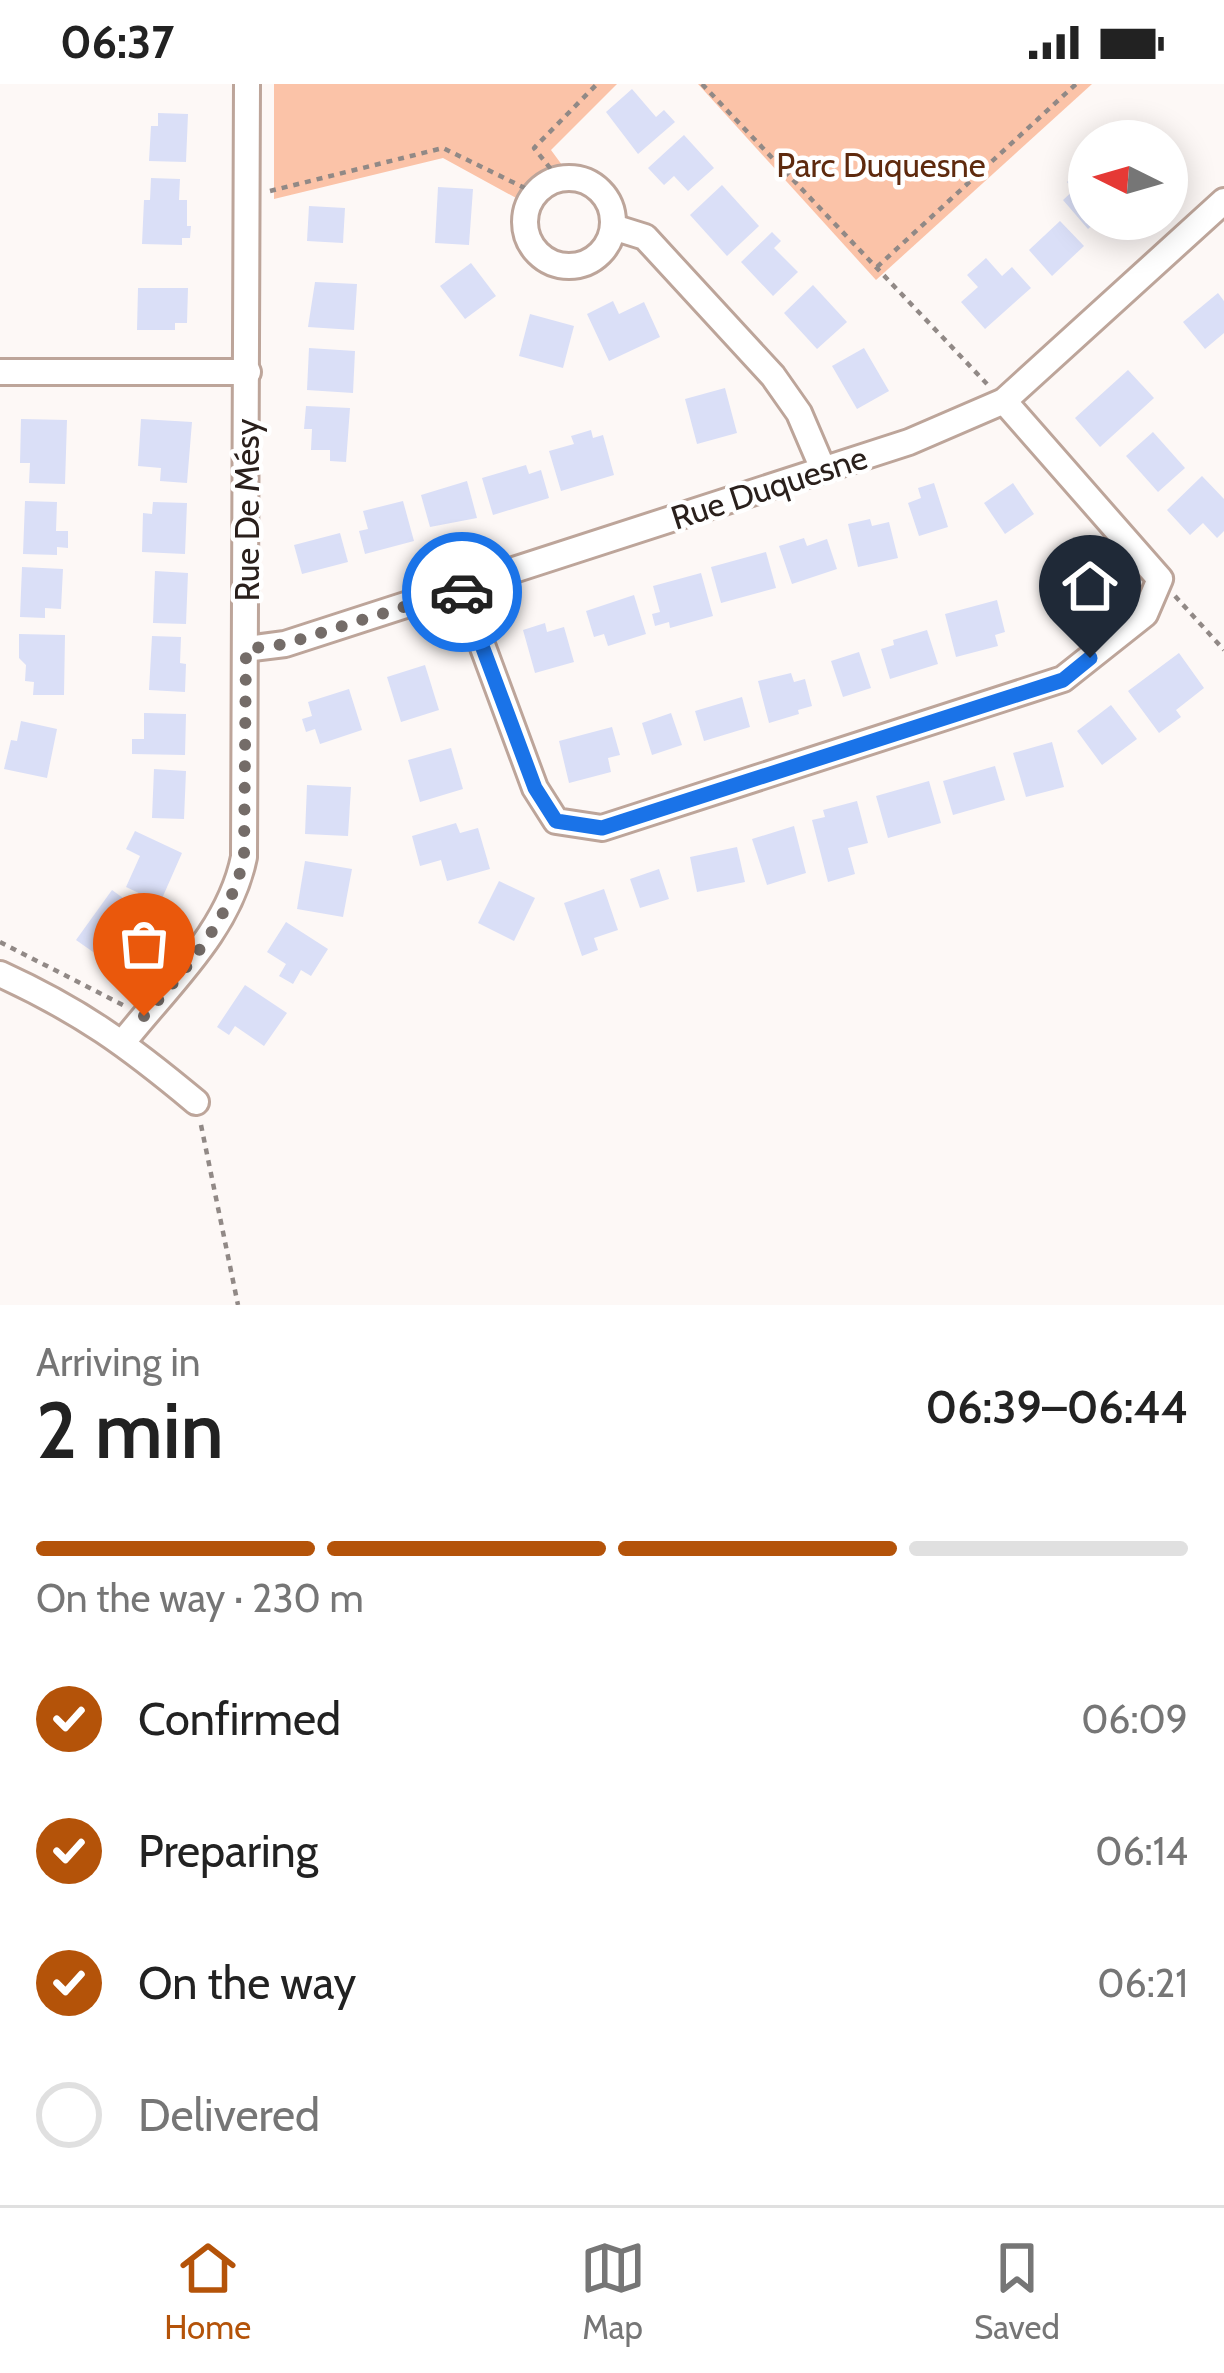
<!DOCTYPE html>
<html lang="en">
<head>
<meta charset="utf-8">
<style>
	body { margin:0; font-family:Cabin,sans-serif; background:#f2f2f2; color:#222; height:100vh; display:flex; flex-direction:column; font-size:45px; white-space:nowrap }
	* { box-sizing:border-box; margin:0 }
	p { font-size:39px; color:#767676 }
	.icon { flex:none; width:66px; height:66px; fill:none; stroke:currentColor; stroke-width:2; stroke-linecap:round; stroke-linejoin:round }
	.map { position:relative; height:1221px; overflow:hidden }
	.sheet { display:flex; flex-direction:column; background:#fff; flex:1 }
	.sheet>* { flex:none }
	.needle { width:78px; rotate:275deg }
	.buttons { position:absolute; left:1068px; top:36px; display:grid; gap:24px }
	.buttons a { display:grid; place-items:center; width:120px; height:120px; border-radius:50%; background:#fff; box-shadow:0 6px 30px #0003; font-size:60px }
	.pin { position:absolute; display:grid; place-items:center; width:102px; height:102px; color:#fff; margin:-123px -51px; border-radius:50% 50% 50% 0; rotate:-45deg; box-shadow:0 0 12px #0007 }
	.pin .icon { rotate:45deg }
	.courier { position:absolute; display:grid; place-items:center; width:120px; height:120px; margin:-60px; border:9px solid #1a73e8; border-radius:50%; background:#fff; color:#222; box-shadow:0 3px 15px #0007 }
	.head em { font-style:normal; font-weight:600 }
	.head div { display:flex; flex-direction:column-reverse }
	.head { display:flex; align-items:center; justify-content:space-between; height:204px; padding:0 36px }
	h1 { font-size:78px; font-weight:600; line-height:90px }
	.bar { display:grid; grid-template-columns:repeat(4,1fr); gap:18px 12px; align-content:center; height:144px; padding:0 36px }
	.bar i { height:15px; border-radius:9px; background:#e0e0e0 }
	.bar .selected { background:#b45309 }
	.bar p { grid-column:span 4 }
	ol { padding:0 36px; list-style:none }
	li { display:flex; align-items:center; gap:36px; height:132px }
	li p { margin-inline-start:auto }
	li .icon { padding:12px; border-radius:50%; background:#b45309; color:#fff; stroke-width:4 }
	li:last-child { color:#767676 }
	li i { width:66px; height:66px; border:6px solid #e0e0e0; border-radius:50% }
	.status { display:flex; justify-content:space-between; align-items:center; height:84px; padding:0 60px; background:#fff; direction:ltr }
	.status svg { height:33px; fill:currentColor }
	.menu { display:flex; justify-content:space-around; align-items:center; height:168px; border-top:3px solid #e0e0e0; background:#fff; font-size:33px; color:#767676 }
	.menu a { display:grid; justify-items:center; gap:6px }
	.menu .selected { color:#b45309 }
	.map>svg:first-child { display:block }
</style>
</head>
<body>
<div class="status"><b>06:37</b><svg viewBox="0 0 49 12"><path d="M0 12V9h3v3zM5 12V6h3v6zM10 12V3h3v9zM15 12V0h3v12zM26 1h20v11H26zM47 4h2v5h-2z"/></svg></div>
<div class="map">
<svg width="1224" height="1221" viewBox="0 0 1224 1221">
	<rect width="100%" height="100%" fill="#fdf8f6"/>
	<!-- green -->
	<g fill="#fbc3a8">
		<path d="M274 0H617L551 66 562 81 535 92 518 115 443 74 274 115Z"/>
		<path d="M698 0H1092L876 196Z"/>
	</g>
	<!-- building -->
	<g fill="#dadff7">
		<path d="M632 5 656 33 664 26 675 38 638 70 606 28Z"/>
		<path d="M158 29 188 30 186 78 149 77 151 42H158Z"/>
		<path d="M684 51 714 84 688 107 674 92 664 101 648 84Z"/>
		<path d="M1089 78V135H1099L1088 145 1063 116 1074 106 1067 98Z"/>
		<path d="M151 94 180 95 179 116H187V142H191L190 154H182V161L142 160 144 116H150Z"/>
		<path d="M722 101 759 142 727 172 690 131Z"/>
		<path d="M438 103 473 105 469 161 435 159Z"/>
		<path d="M309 122 345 124 343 159 307 157Z"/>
		<path d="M1060 137 1084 162 1052 192 1029 166Z"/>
		<path d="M772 148 781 157 774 164 798 188 773 212 741 178Z"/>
		<path d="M986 174 1002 192 1012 183 1031 204 985 245 961 218 978 203 967 191Z"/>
		<path d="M471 179 496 212 465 235 440 202Z"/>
		<path d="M315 198 357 200 354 246 308 243Z"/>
		<path d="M813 201 847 238 817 265 784 229Z"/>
		<path d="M138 204H188L187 239H175V246H137Z"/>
		<path d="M1218 209 1224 217V249L1205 265 1183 238Z"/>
		<path d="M613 217 619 230 644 218 660 253 609 277 587 230Z"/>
		<path d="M530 230 574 242 563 284 519 272Z"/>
		<path d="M309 264 355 267 353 309 307 306Z"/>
		<path d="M864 264 889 307 857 325 832 282Z"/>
		<path d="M1128 286 1154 314 1100 363 1075 334Z"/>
		<path d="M725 304 737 349 697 360 685 315Z"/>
		<path d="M306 322 350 324 346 378 330 377V366H311L312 345H304Z"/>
		<path d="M21 335 67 336 65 400 29 399 30 379H20Z"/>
		<path d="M141 335 192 338 187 399 160 397 161 384 138 382Z"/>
		<path d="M591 346 593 354 603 351 614 391 561 407 549 367 574 360 571 352Z"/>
		<path d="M1153 348 1185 384 1158 408 1126 372Z"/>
		<path d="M526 381 529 390 541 386 549 414 493 431 482 394Z"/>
		<path d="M1202 392 1224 415V447L1217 454 1203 439 1190 451 1167 426Z"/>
		<path d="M467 397 477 434 430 443 421 411Z"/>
		<path d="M934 399 948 443 919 452 908 419 921 414 918 404Z"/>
		<path d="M1013 399 1034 430 1005 450 984 419Z"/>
		<path d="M25 417 57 418 56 447H68V464L57 463V471L23 470Z"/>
		<path d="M403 417 414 457 365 470 359 447 368 445 363 427Z"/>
		<path d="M153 418 187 419 185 470 142 468 143 429 152 430Z"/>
		<path d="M870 435 872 442 889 438 898 474 858 483 848 440Z"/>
		<path d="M340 449 348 478 302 490 294 461Z"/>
		<path d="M804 454 807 462 827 455 837 485 792 500 779 462Z"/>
		<path d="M766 468 776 504 721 519 711 483Z"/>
		<path d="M1065 472 1096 507 1075 526 1044 492Z"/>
		<path d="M22 483 63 485 61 525 45 524V534L20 533Z"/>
		<path d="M155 487 188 489 186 540 153 539Z"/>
		<path d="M701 489 713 532 670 544 669 538 655 542 652 530 660 528 653 502Z"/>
		<path d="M634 511 646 550 608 562 604 550 594 553 586 527Z"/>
		<path d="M997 516 1005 548 995 551 998 562 956 573 945 530Z"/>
		<path d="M545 539 547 548 564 543 574 578 535 589 523 546Z"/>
		<path d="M927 546 938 580 890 595 881 565 894 561 893 556Z"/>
		<path d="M19 550 65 551 64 611H33L34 598 25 597 26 581 19 574Z"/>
		<path d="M152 552 181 553 180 579 186 580 185 608 149 606Z"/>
		<path d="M859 568 871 604 843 613 831 577Z"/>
		<path d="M1179 569 1204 604 1176 626 1181 633 1159 649 1128 607Z"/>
		<path d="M425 581 439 626 401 638 387 593Z"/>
		<path d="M791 589 794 598 805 595 812 622 798 626 799 630 769 639 758 597Z"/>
		<path d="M349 605 362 646 320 660 315 645 306 648 302 635 312 632 308 618Z"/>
		<path d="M742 613 750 643 704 657 695 627Z"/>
		<path d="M1111 621 1137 655 1102 681 1077 647Z"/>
		<path d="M144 629 186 630 185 671 132 670V655H144Z"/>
		<path d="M671 629 682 661 652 671 642 639Z"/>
		<path d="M21 637 57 645 47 694 4 685 11 656 17 657Z"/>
		<path d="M612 643 620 671 608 674 611 688 569 699 559 657Z"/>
		<path d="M1052 658 1064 703 1026 713 1013 669Z"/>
		<path d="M451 664 463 705 420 718 408 676Z"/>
		<path d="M995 682 1005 716 953 731 943 697Z"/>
		<path d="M154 685 186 687 184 735 152 734Z"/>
		<path d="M929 697 941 739 888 754 876 712Z"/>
		<path d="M307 701 351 703 348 752 305 750Z"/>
		<path d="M857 717 868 759 848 764 855 790 828 798 812 736 825 733 823 726Z"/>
		<path d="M456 739 460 749 478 744 490 785 447 797 441 776 420 782 412 752Z"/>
		<path d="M794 742 806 789 767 801 752 755Z"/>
		<path d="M135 747 182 769 160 819 126 803 140 772 126 765Z"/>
		<path d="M737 763 745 798 697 808 690 773Z"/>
		<path d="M305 777 352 785 343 833 297 825Z"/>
		<path d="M659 785 669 815 640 824 630 795Z"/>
		<path d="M499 797 535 814 514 857 478 839Z"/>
		<path d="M604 805 618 846 594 854 598 866 582 872 564 819Z"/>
		<path d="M112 806 141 827 106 877 76 856Z"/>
		<path d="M286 838 328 865 311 892 301 886 293 900 279 892 286 880 267 868Z"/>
		<path d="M245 901 287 929 264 962 235 942 229 951 217 943Z"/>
	</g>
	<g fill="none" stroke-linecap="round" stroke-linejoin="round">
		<!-- minor casing -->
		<g stroke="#bda59a" stroke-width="30">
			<g id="minor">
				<circle cx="569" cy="138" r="44"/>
				<path d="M613 143 645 153 773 292 799 329 823 385"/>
				<path d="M0 288H248"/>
				<path d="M461 504 535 704 556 737 602 744 1063 595 1145 530 1160 495 1004 317"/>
				<path d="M246 565 285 560 909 358 1004 317 1224 117"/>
				<path d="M0 890C81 927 129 962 196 1018"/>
				<path d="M124 957C169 900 229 847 244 773L247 0"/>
			</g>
		</g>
		<!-- path -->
		<g stroke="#918986" stroke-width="4.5" stroke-dasharray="6 6" stroke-linecap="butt">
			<path d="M702 0 987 300"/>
			<path d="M558 94 534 64 597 0"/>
			<path d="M270 107 443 64 535 109"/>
			<path d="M877 183 1076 0"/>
			<path d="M1175 512 1224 566"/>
			<path d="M0 858 123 921"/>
			<path d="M201 1041 238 1221"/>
		</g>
		<!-- minor -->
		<use href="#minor" stroke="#fff" stroke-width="24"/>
	</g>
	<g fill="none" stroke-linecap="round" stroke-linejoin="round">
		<!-- done -->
		<path stroke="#746c68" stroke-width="12" stroke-dasharray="0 21.6" d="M144 932C186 885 231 835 244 773L246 565 285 560 461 505 462 508"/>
		<!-- route -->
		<path stroke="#1a73e8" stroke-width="15" d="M462 508 535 704 556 737 602 744 1063 596 1090 574"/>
	</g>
	<g text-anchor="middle" stroke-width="9" stroke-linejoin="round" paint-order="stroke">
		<!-- park labels -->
		<g font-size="33" fill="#5e2a0e" stroke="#fff">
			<text x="881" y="93">Parc Duquesne</text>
		</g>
		<!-- street labels -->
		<g font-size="33" fill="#2a201c" stroke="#fff">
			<text transform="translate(769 403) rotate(-18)" y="12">Rue Duquesne</text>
			<text transform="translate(247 426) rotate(-90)" y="12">Rue De Mésy</text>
		</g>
	</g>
</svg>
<div class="buttons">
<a><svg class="needle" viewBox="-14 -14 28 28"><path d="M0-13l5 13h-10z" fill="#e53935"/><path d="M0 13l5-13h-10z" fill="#767676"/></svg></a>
</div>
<div class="pin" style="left:144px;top:932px;background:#ea580c"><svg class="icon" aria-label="bag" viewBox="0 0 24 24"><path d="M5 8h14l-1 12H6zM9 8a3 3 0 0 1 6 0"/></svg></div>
<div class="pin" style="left:1090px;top:574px;background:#1f2937"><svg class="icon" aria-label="home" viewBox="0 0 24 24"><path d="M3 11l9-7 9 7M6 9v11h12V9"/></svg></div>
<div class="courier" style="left:462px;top:508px"><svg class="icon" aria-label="car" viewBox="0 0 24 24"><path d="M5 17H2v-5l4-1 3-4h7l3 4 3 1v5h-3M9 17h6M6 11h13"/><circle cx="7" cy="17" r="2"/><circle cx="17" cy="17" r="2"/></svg></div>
</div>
<section class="sheet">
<div class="head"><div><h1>2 min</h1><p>Arriving in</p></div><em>06:39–06:44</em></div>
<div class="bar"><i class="selected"></i><i class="selected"></i><i class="selected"></i><i></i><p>On the way · 230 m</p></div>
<ol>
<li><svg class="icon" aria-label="check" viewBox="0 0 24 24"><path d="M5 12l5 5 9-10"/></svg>Confirmed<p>06:09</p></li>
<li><svg class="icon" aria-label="check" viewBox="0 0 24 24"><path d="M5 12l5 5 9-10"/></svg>Preparing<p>06:14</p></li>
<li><svg class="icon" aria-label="check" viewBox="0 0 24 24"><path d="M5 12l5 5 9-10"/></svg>On the way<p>06:21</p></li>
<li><i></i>Delivered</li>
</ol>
</section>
<nav class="menu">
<a class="selected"><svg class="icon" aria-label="home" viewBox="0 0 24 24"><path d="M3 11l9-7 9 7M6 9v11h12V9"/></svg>Home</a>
<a><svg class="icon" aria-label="map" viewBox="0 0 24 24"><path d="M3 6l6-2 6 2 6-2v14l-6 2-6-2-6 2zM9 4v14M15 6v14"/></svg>Map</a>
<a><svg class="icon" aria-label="saved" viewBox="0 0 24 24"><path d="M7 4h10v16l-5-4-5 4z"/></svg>Saved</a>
</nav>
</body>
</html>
